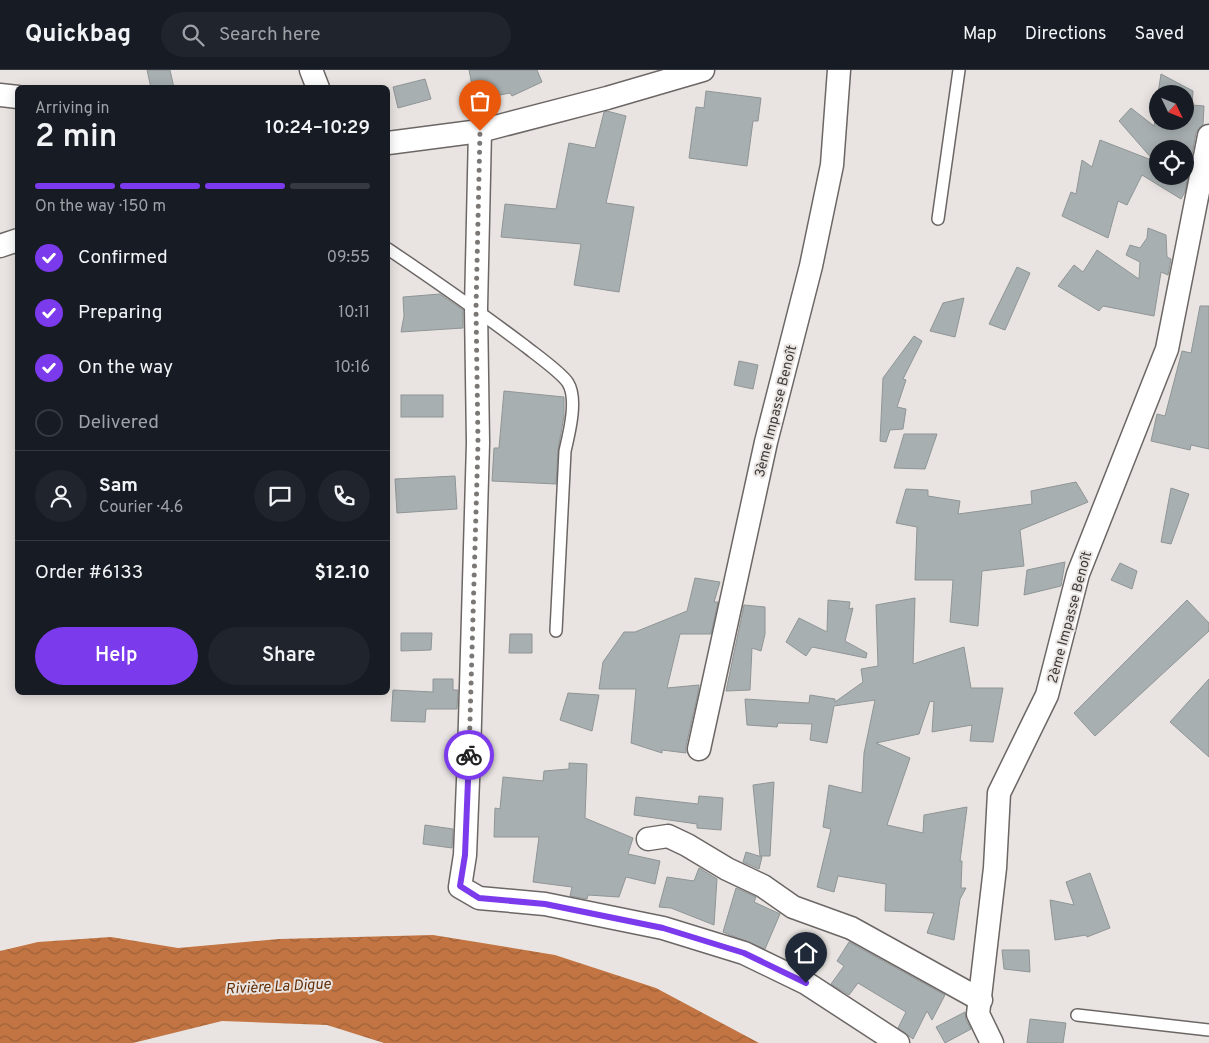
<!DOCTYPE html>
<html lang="en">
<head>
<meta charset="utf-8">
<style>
	body { margin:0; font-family:Overpass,sans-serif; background:#20242c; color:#f1f3f6; height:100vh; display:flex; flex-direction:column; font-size:19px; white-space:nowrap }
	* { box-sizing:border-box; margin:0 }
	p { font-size:16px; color:#9ea1a6 }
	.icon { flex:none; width:28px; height:28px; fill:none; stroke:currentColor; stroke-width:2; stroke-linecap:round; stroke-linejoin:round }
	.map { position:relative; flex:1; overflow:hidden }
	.sheet { position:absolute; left:15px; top:15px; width:375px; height:610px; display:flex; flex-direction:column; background:#171b24; border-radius:8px; box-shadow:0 2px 12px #0003 }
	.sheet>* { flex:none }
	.needle { width:32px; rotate:133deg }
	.buttons { position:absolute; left:1149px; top:15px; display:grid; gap:10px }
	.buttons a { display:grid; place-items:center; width:45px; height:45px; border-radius:50%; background:#171b24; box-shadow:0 2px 12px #0003; font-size:25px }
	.pin { position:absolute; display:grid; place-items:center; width:42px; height:42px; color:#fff; margin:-51px -21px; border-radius:50% 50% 50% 0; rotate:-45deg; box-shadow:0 0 5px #0007 }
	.pin .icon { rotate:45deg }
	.courier { position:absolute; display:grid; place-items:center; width:50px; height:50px; margin:-25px; border:4px solid #7c3aed; border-radius:50%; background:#fff; color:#222; box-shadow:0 1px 6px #0007 }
	.overview em { font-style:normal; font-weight:600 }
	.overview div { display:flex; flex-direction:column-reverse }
	.overview { display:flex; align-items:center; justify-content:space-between; height:85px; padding:0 20px }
	h1 { font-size:32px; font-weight:600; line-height:38px }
	.bar { display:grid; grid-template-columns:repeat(4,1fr); gap:8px 5px; align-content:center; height:60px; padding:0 20px }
	.bar i { height:6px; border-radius:4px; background:#363941 }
	.bar .on { background:#7c3aed }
	.bar p { grid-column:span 4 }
	.line { display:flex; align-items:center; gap:12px; padding:0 20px; border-top:1px solid #363941 }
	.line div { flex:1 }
	.round { display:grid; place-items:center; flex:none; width:52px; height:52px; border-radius:26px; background:#20242c }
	ol { padding:0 20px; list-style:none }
	li { display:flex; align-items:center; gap:15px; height:55px }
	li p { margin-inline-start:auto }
	li .icon { padding:5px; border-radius:50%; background:#7c3aed; color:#fff; stroke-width:4 }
	li:last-child { color:#9ea1a6 }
	li i { width:28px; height:28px; border:2px solid #363941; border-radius:50% }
	.action { display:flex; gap:10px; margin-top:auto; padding:10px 20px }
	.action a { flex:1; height:58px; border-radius:30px; background:#7c3aed; color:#fff; font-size:20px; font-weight:600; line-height:58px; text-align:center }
	.action a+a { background:#20242c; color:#f1f3f6 }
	header { display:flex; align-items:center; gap:30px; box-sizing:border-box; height:70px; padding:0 25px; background:#171b24; border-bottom:1px solid #363941 }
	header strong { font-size:24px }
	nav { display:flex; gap:28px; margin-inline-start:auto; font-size:18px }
	.search { width:350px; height:45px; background:#20242c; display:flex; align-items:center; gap:12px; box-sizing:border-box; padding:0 18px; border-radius:28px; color:#9ea1a6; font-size:19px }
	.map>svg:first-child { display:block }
</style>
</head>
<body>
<header>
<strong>Quickbag</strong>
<div class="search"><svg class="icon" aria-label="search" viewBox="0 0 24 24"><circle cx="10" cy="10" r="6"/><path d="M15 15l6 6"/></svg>Search here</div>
<nav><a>Map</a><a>Directions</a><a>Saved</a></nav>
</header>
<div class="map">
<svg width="1209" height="973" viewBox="0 0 1209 973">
	<defs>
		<pattern id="water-waves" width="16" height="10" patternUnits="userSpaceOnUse" patternTransform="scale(1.25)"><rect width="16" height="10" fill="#c27543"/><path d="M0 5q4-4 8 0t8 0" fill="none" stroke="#9f6139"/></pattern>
	</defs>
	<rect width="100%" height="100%" fill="#e9e4e1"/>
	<!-- water -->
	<path fill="url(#water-waves)" d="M433 865 555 885 656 918 759 973H384L327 955 222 951 133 973H0V881L38 872 111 867 178 878 279 869Z"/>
	<!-- building -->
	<g fill="#a8afb0" stroke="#8f9596" fill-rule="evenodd">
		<path d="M147 0H170L174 18H151Z"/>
		<path d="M469 0H537L542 12 512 26 510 23 475 30Z"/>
		<path d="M1161 4 1193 21 1192 35 1204 36 1203 55 1199 58 1196 63 1185 122 1181 129 1142 105 1127 135 1118 131 1108 168 1062 146 1071 122 1076 124 1082 90 1092 97 1100 70 1154 91 1119 51 1131 38 1154 56 1158 30V51H1185V24H1158ZM1158 79H1185V106H1158Z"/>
		<path d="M425 9 431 29 398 38 393 17Z"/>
		<path d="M706 21 761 28 758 51H753L747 96 689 88 696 37 704 38Z"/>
		<path d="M607 41 626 46 606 133 634 137 619 222 574 215 581 174 501 167 505 134 556 139 569 73 595 78 604 42Z"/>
		<path d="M1148 158 1166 165 1167 187 1171 189 1168 205 1161 202 1154 246 1103 236 1099 241 1058 216 1074 195 1083 202 1097 180 1139 209 1140 192 1126 185 1130 175 1140 178 1147 168Z"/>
		<path d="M1017 197 1030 203 1005 260 989 254Z"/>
		<path d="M440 224 463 240V258L401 262 404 246 403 227Z"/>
		<path d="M964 228 955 267 930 261 943 233Z"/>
		<path d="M1200 236H1209V379L1191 375 1190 380 1151 371 1157 344 1165 346 1182 281 1191 283Z"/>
		<path d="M914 266 922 271 903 309 906 310 897 337 906 339 903 359 890 360 886 372 880 371 883 308Z"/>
		<path d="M739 291 758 295 753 319 734 315Z"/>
		<path d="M504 321 564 327V346L558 380 556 414 492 411 494 378H499Z"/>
		<rect x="401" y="325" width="42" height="22"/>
		<path d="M904 364H937L925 399 894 398Z"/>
		<path d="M455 406 457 439 397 443 395 409Z"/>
		<path d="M1076 412 1088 432 1020 460 1024 496 982 501 978 556 950 552 953 510H915L917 457 896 453 906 419 928 420V426L960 431 958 444 1032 434 1031 421Z"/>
		<path d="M1171 418 1189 424 1171 474 1161 472Z"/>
		<path d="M1065 492 1061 516 1024 525 1027 500Z"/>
		<path d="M1120 493 1137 501 1132 519 1111 510Z"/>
		<path d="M695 508 720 512 714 532H718L711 564H680L667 618 699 615 698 623 686 676V683L662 680V683L631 673 636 619H599L603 592 624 562H635L687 541Z"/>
		<path d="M915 528 913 594 964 577 971 618H1003L993 672 970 671 972 655 932 662 934 632 930 631 919 664 876 673 910 688 887 755 923 763 924 745 967 737 960 791H962L961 818H966L960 829 954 870 927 863 934 843 885 841 886 814 838 806 834 822 817 817 831 759 823 757 829 715 862 723 864 683 875 630 834 636 827 673 810 670 812 654 778 653 777 657 747 655 745 629 809 633 810 625 835 629V632L863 612 861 599 878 596 876 535Z"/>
		<path d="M828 530 850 532 849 539 853 538 845 571 867 583 866 588 812 577 806 586 786 572 799 548 827 562Z"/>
		<path d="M1187 530 1209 553V561L1095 666 1074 643Z"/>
		<path d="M744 535 765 537V564L761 581 752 578 750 620 726 621Z"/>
		<path d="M401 563H432L431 580 401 581Z"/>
		<path d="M510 564H532V583H509Z"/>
		<path d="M433 609H453V620H458L457 639H426L425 652 391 651 393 620 433 622Z"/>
		<path d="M1209 609V687L1170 652Z"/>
		<path d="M568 623 599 625 592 661 560 650Z"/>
		<path d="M569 693 587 694 585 748 633 768 628 784 660 791 655 814 626 807 619 827 588 825 587 829 570 826 572 817 533 812 539 767H494L495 738 500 739 503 707 543 711 544 701 569 699Z"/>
		<path d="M774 712 770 786H760L753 715Z"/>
		<path d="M699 726 723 728 721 760 697 758V754L634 745 636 727 698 734Z"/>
		<path d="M425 755 453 759 452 778 423 774Z"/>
		<path d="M746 782 762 787 759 799 743 792Z"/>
		<path d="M699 798 717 809 714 855 671 838 659 837 667 807 694 811Z"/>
		<path d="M1090 803 1110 858 1087 867 1086 865 1055 870 1050 830 1074 835 1066 812Z"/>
		<path d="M736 818 756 827 754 832 780 844 765 879 723 862Z"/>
		<path d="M849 872 945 925 932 950 927 941 913 969 898 958 906 942 858 913 849 925 831 914 844 896 837 891Z"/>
		<path d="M1002 880H1029L1030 902 1004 899Z"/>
		<path d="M965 942 966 950 971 959 945 973 936 957Z"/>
		<path d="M1030 949 1066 953 1063 973H1027Z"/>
	</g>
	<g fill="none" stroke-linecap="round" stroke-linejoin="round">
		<!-- lane casing -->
		<g stroke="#6c6765" stroke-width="14">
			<g id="lane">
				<path d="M938 149 959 0"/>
				<path d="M388 179C434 210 480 242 525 276 535 284 562 303 568 313 578 329 569 364 565 381L556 561"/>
				<path d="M1077 945 1209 960"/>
			</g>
		</g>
		<!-- street casing -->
		<g stroke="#6c6765" stroke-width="25">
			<g id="street">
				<path d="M311 0 318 18"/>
				<path d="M0 25 18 27"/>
				<path d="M480 61 476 238 478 373 469 686 465 785 460 817 479 828 545 834 663 858 744 883 806 913 898 973"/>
				<path d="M388 73 480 61 607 28 703 0"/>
				<path d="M0 176 18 170"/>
				<path d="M699 679 766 372 811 196 832 95 839 0"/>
				<path d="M648 769 668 766 687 775 727 799 763 816 793 837 851 858 981 930"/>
				<path d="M992 973 978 944 995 798 999 723 1047 625 1078 504 1167 279 1209 66"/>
			</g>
		</g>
		<!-- lane -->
		<use href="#lane" stroke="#fff" stroke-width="11"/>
		<!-- street -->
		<use href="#street" stroke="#fff" stroke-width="22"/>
	</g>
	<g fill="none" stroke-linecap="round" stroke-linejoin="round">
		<!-- done -->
		<path stroke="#7a7774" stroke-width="5" stroke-dasharray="0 9" d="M469 685 478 373 476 238 480 61"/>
		<!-- route -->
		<path stroke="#7c3aed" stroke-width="6" d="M469 685 465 785 460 816 479 828 545 834 663 858 744 883 806 913"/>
	</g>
	<g text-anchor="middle" stroke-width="4" stroke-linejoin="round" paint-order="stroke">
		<!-- street labels -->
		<g font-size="14" fill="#3e3c3a" stroke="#e9e4e1">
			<text transform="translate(775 341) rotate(-76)" y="5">3ème Impasse Benoît</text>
			<text transform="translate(1069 547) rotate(-75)" y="5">2ème Impasse Benoît</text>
		</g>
		<!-- water labels -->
		<g font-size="15" font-style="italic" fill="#612e07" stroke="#e9e4e1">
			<text transform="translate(278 916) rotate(-3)" y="5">Rivière La Digue</text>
		</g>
	</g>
</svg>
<div class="buttons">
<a><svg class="needle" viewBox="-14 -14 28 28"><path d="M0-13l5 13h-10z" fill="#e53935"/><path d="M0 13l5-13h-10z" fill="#9ea1a6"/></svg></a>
<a><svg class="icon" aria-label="locate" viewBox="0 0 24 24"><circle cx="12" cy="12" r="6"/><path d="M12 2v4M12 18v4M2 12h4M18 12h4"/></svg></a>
</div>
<div class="pin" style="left:480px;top:61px;background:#ea580c"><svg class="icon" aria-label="bag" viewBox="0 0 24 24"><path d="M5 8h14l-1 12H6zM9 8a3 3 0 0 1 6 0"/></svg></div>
<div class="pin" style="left:806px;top:913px;background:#1f2937"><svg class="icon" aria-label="home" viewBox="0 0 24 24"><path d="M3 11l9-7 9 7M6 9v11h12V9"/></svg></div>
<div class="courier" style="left:469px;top:685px"><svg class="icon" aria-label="bike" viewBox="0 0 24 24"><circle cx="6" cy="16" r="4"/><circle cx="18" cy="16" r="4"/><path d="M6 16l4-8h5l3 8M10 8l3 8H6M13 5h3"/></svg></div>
<section class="sheet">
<div class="overview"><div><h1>2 min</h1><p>Arriving in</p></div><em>10:24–10:29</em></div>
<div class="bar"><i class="on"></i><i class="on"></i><i class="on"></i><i></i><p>On the way · 150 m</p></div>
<ol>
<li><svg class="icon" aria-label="check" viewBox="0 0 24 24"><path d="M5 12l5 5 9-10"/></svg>Confirmed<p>09:55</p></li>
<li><svg class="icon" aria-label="check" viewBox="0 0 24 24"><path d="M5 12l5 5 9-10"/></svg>Preparing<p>10:11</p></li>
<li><svg class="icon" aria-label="check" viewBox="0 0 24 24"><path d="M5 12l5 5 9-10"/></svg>On the way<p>10:16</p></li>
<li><i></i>Delivered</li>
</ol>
<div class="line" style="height:90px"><a class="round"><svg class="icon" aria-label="person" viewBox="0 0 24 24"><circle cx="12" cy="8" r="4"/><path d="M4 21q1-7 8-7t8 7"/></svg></a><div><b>Sam</b><p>Courier · 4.6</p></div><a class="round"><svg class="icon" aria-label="chat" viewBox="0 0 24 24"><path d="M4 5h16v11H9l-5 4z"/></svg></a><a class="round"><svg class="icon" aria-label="phone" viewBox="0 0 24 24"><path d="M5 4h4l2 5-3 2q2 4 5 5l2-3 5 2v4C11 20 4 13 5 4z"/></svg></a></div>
<div class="line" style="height:65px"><div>Order #6133</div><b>$12.10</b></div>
<div class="action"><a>Help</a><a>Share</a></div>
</section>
</div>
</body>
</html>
